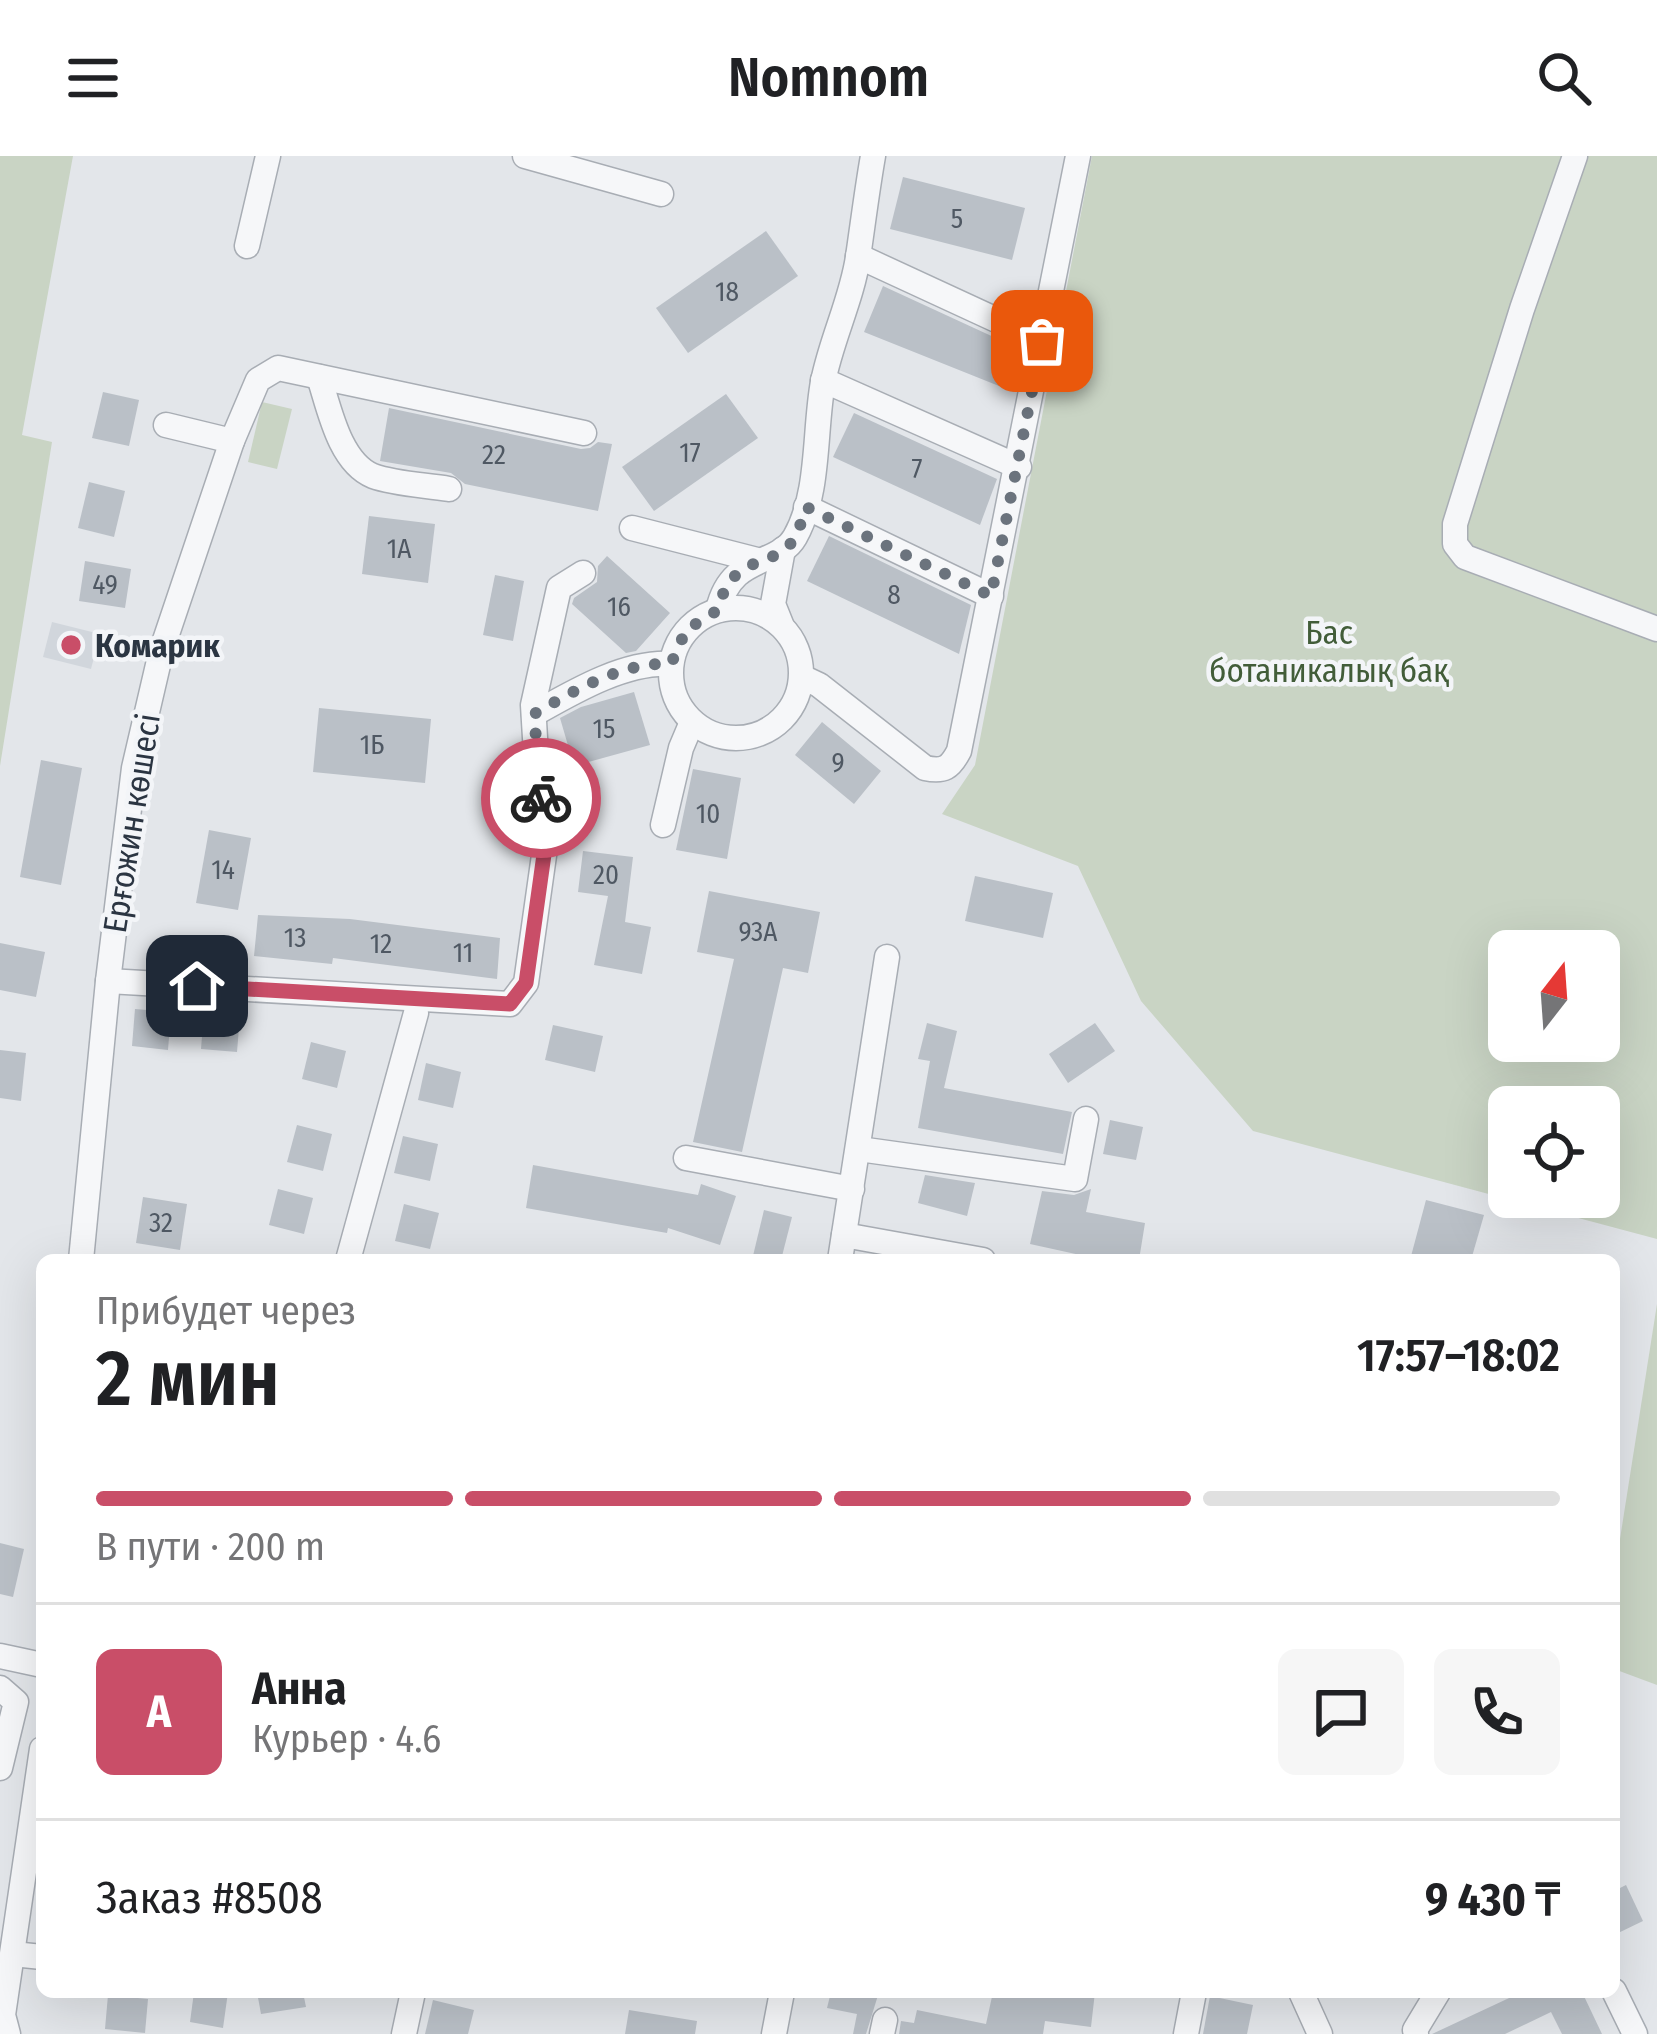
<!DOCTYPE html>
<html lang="ru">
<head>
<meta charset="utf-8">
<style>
	body { margin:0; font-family:"Fira Sans Condensed",sans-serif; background:#f6f6f6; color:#202124; height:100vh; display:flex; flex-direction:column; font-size:45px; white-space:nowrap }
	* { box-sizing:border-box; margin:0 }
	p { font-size:39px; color:#757577 }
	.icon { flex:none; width:66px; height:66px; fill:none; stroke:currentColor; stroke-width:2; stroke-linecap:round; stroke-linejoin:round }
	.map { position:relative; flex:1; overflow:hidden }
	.panel { position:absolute; left:36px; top:1098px; width:1584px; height:744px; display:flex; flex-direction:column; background:#fff; border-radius:18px; box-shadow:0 12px 48px #0002 }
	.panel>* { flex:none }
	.needle { width:78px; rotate:17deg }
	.controls { position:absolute; left:1488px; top:774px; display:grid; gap:24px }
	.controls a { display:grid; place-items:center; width:132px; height:132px; border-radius:18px; background:#fff; box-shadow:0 12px 48px #0002; font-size:60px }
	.pin { position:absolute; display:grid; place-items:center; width:102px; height:102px; color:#fff; margin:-51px; border-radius:24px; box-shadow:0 6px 18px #0006 }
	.courier { position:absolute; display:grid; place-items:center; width:120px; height:120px; margin:-60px; border:9px solid #c94e68; border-radius:50%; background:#fff; color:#222; box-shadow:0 3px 15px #0007 }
	.headline em { font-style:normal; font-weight:600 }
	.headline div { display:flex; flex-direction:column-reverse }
	.headline { display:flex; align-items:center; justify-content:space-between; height:204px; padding:0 60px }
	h1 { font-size:78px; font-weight:600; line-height:90px }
	.bar { display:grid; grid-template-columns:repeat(4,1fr); gap:18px 12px; align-content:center; height:144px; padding:0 60px }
	.bar i { height:15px; border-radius:9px; background:#e0e0e0 }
	.bar .current { background:#c94e68 }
	.bar p { grid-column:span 4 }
	.line { display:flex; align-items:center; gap:30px; padding:0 60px; border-top:3px solid #e0e0e0 }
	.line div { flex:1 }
	.round { display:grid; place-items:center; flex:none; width:126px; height:126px; border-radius:18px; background:#f6f6f6 }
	header { display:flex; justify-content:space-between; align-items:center; height:156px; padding:0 60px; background:#fff; font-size:54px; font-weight:600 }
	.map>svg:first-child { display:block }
</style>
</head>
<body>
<header><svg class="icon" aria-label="menu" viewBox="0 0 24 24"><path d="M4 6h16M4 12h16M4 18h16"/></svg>Nomnom<svg class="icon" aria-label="search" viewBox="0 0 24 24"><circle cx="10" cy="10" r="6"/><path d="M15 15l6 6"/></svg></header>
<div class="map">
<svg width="1657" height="1878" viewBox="0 0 1657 1878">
	<rect width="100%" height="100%" fill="#e3e6ea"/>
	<!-- built -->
	<path fill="#d1d6dc" d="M52 466 100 478 91 513 43 501Z"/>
	<!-- green -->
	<g fill="#c9d4c4" fill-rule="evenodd">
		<path d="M0 0H73L22 279 52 286 0 610Z"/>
		<path d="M1092 0H1657V1083L1253 975 1141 845 1078 710 942 658 975 609ZM1509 795H1599V885H1509ZM1509 951H1599V1041H1509Z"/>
		<path d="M262 246 292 253 277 313 248 306Z"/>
		<path d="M1657 1148V1529L1614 1513V1421Z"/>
	</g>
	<!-- building -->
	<g fill="#bac0c7">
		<path d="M903 21 1025 52 1012 104 890 73Z"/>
		<path d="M766 75 798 120 688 197 656 152Z"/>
		<path d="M883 130 1022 194 1014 236 864 176Z"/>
		<path d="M103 236 139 244 129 290 92 282Z"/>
		<path d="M726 238 758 282 654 355 622 311Z"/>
		<path d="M389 252 581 293 590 292 598 286 612 288 598 355 465 328 451 317 380 305Z"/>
		<path d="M854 257 997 323 980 369 833 301Z"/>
		<path d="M89 326 125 335 114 381 78 372Z"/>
		<path d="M369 360 435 368 428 427 362 418Z"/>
		<path d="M829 380 971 449 959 498 807 425Z"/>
		<path d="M607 400 670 457 636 495 626 497 572 448 574 442 597 426 598 410Z"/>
		<path d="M85 405 131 413 125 452 79 445Z"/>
		<path d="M495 419 524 425 513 485 483 479Z"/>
		<path d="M634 536 650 589 574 610 560 562 581 551Z"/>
		<path d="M319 552 431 563 425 627 313 616Z"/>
		<path d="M822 566 881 615 854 648 795 599Z"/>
		<path d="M41 604 82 612 61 729 20 721Z"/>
		<path d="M693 613 741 622 727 703 676 694Z"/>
		<path d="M209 674 251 682 238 754 196 747Z"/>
		<path d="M583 695 633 701 625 766 651 771 642 818 594 809 608 740 578 736Z"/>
		<path d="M975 720 1053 737 1043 782 965 765Z"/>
		<path d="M709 735 820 756 808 817 783 812 742 996 693 986 734 803 697 796Z"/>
		<path d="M258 759 350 763 500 782 497 823 333 802 332 808 254 800Z"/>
		<path d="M0 787 45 796 36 841 0 834Z"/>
		<path d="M135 853 171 856 168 894 132 890Z"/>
		<path d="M204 855 240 859 237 896 201 893Z"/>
		<path d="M927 867 957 875 944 932 1072 956 1063 998 918 972 930 905 918 903Z"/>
		<path d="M1095 867 1115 895 1068 927 1049 898Z"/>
		<path d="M553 869 603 880 595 916 545 904Z"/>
		<path d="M311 886 346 895 337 932 302 923Z"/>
		<path d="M0 894 26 897 21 945 0 942Z"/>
		<path d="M426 907 461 916 453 952 418 944Z"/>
		<path d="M1110 964 1143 971 1136 1004 1103 998Z"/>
		<path d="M297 969 332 978 323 1015 287 1006Z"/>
		<path d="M403 980 438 988 430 1025 394 1017Z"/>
		<path d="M533 1009 698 1039 701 1028 736 1040 720 1089 668 1072 667 1077 526 1052Z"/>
		<path d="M925 1019 975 1027 967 1060 918 1047Z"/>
		<path d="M278 1033 313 1042 304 1078 269 1069Z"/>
		<path d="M1091 1033 1086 1056 1145 1067 1139 1104H1103L1030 1088 1042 1035 1074 1039Z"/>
		<path d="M143 1041 187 1048 180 1094 136 1087Z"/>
		<path d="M1426 1044 1484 1059 1471 1104H1410Z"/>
		<path d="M404 1048 439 1057 430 1093 395 1085Z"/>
		<path d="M764 1054 792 1061 781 1104H752Z"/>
		<path d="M0 1387 24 1393 13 1441 0 1438Z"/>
		<path d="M1626 1729 1643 1765 1614 1779V1735Z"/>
		<path d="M194 1836H228L223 1872 190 1866Z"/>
		<path d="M257 1836H303L306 1851 261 1858Z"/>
		<path d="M831 1836 849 1840V1836H879L866 1878H853L857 1858 827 1852Z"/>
		<path d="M993 1836H1095L1091 1871 1045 1865 1043 1878H899L901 1865 914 1867 917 1854 986 1868Z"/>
		<path d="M1522 1836H1582L1602 1878H1562L1551 1856 1505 1878H1432Z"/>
		<path d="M108 1839 148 1843 145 1877 105 1873Z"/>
		<path d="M1210 1840 1253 1849 1247 1878H1203Z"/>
		<path d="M433 1844 474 1854 468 1878H425Z"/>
		<path d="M629 1854 697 1865 695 1878H625Z"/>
	</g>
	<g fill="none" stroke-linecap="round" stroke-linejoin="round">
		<!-- minor casing -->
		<g stroke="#a8adb4" stroke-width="27">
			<g id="minor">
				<path d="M525 0 661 38"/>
				<path d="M1575 0 1522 153 1455 368V388L1465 401 1657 473"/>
				<path d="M247 90 268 0"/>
				<path d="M858 100 1042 185"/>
				<path d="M319 221C329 251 339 306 373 320 395 328 425 329 449 333"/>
				<path d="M823 224 1019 311"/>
				<path d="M166 269 232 285"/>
				<path d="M806 351 991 440"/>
				<path d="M632 372 757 404"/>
				<circle cx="736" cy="517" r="65"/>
				<path d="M718 454C731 397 778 411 795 381 820 337 814 275 823 226 831 184 852 143 858 101 863 67 867 34 873 0"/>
				<path d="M781 468 773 448 783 393"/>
				<path d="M802 521 819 529 925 612C944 616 950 612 959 595L1078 0"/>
				<path d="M534 558C573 536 625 505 671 508"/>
				<path d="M663 669 681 592 692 566"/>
				<path d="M108 825 510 848 526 827 548 671 538 631 533 549 559 432 583 417"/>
				<path d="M859 993 1075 1023 1086 963"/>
				<path d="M686 1002 852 1033"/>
				<path d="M844 1079 983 1104"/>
				<path d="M81 1104 108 825 134 612 161 496 232 285 258 224 278 212 584 277"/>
				<path d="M348 1104 416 857"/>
				<path d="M840 1104 887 801"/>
				<path d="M0 1500 42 1509"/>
				<path d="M0 1532 16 1546 0 1612"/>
				<path d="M13 1798 42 1801"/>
				<path d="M1614 1835 1635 1878"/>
				<path d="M1301 1836 1320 1878"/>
				<path d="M8 1878 3 1859 42 1593"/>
				<path d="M404 1878 413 1836"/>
				<path d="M774 1878 782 1836"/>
				<path d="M882 1878 885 1864"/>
				<path d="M1186 1878 1194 1836"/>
				<path d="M1416 1878 1415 1874 1438 1836"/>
			</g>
		</g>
		<!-- minor -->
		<use href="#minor" stroke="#f6f7f9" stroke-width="24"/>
	</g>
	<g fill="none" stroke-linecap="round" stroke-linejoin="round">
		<!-- done -->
		<path stroke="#6b737d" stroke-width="12" stroke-dasharray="0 21.6" d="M541 642 534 558C573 535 625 505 671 508L686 474 718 454C731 397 769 414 792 386 799 378 802 361 806 351L991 440 1042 185"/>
		<!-- route -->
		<path stroke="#c94e68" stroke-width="15" d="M197 830 510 848 526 827 548 670 541 642"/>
	</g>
	<!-- markers -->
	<circle fill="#c94e68" stroke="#f3f5f8" stroke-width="4.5" cx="71" cy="489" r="12"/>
	<g text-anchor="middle" stroke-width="9" stroke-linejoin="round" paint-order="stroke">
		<!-- number labels -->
		<g font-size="27" fill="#4f5863">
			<text x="957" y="72">5</text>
			<text x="727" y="145">18</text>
			<text x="690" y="306">17</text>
			<text x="494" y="308">22</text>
			<text x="917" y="322">7</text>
			<text x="399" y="402">1А</text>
			<text x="105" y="438">49</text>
			<text x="894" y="448">8</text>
			<text x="619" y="460">16</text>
			<text x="604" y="582">15</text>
			<text x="372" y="598">1Б</text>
			<text x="838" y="616">9</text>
			<text x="708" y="667">10</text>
			<text x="223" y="723">14</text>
			<text x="606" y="728">20</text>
			<text x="758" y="785">93А</text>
			<text x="295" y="791">13</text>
			<text x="381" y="797">12</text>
			<text x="463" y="806">11</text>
			<text x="161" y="1076">32</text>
		</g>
		<!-- park labels -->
		<g font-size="33" fill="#425d39" stroke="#f3f5f8">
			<text x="1329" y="488">Бас<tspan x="1329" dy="38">ботаникалық бақ</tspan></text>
		</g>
		<!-- poi labels -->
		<g font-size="33" font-weight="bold" fill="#2b3542" stroke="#f3f5f8" text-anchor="start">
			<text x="95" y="501">Комарик</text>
		</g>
		<!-- street labels -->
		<g font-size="33" fill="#2b3542" stroke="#f3f5f8">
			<text transform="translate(131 667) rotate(-81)" y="12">Ерғожин көшесі</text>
		</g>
	</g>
</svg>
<div class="controls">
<a><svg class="needle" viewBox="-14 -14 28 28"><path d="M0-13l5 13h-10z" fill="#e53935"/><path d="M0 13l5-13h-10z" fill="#757577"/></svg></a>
<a><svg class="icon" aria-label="locate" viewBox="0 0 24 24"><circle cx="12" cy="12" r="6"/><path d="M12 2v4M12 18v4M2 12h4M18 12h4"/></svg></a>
</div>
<div class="pin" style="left:1042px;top:185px;background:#ea580c"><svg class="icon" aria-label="bag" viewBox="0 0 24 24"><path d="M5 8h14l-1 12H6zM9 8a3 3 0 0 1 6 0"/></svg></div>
<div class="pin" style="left:197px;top:830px;background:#1f2937"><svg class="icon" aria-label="home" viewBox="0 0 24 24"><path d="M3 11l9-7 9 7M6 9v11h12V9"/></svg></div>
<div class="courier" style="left:541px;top:642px"><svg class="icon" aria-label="bike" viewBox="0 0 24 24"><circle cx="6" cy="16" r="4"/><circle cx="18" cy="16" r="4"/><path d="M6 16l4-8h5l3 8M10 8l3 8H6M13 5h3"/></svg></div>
<section class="panel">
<div class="headline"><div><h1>2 мин</h1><p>Прибудет через</p></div><em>17:57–18:02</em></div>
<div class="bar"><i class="current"></i><i class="current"></i><i class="current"></i><i></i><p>В пути · 200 m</p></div>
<div class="line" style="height:216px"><b class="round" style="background:#c94e68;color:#fff">А</b><div><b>Анна</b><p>Курьер · 4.6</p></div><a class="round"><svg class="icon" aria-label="chat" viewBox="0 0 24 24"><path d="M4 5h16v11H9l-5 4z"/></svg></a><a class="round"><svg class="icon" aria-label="phone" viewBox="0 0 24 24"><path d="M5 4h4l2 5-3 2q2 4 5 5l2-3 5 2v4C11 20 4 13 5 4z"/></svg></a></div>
<div class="line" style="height:156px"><div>Заказ #8508</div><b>9 430 ₸</b></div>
</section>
</div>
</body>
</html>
